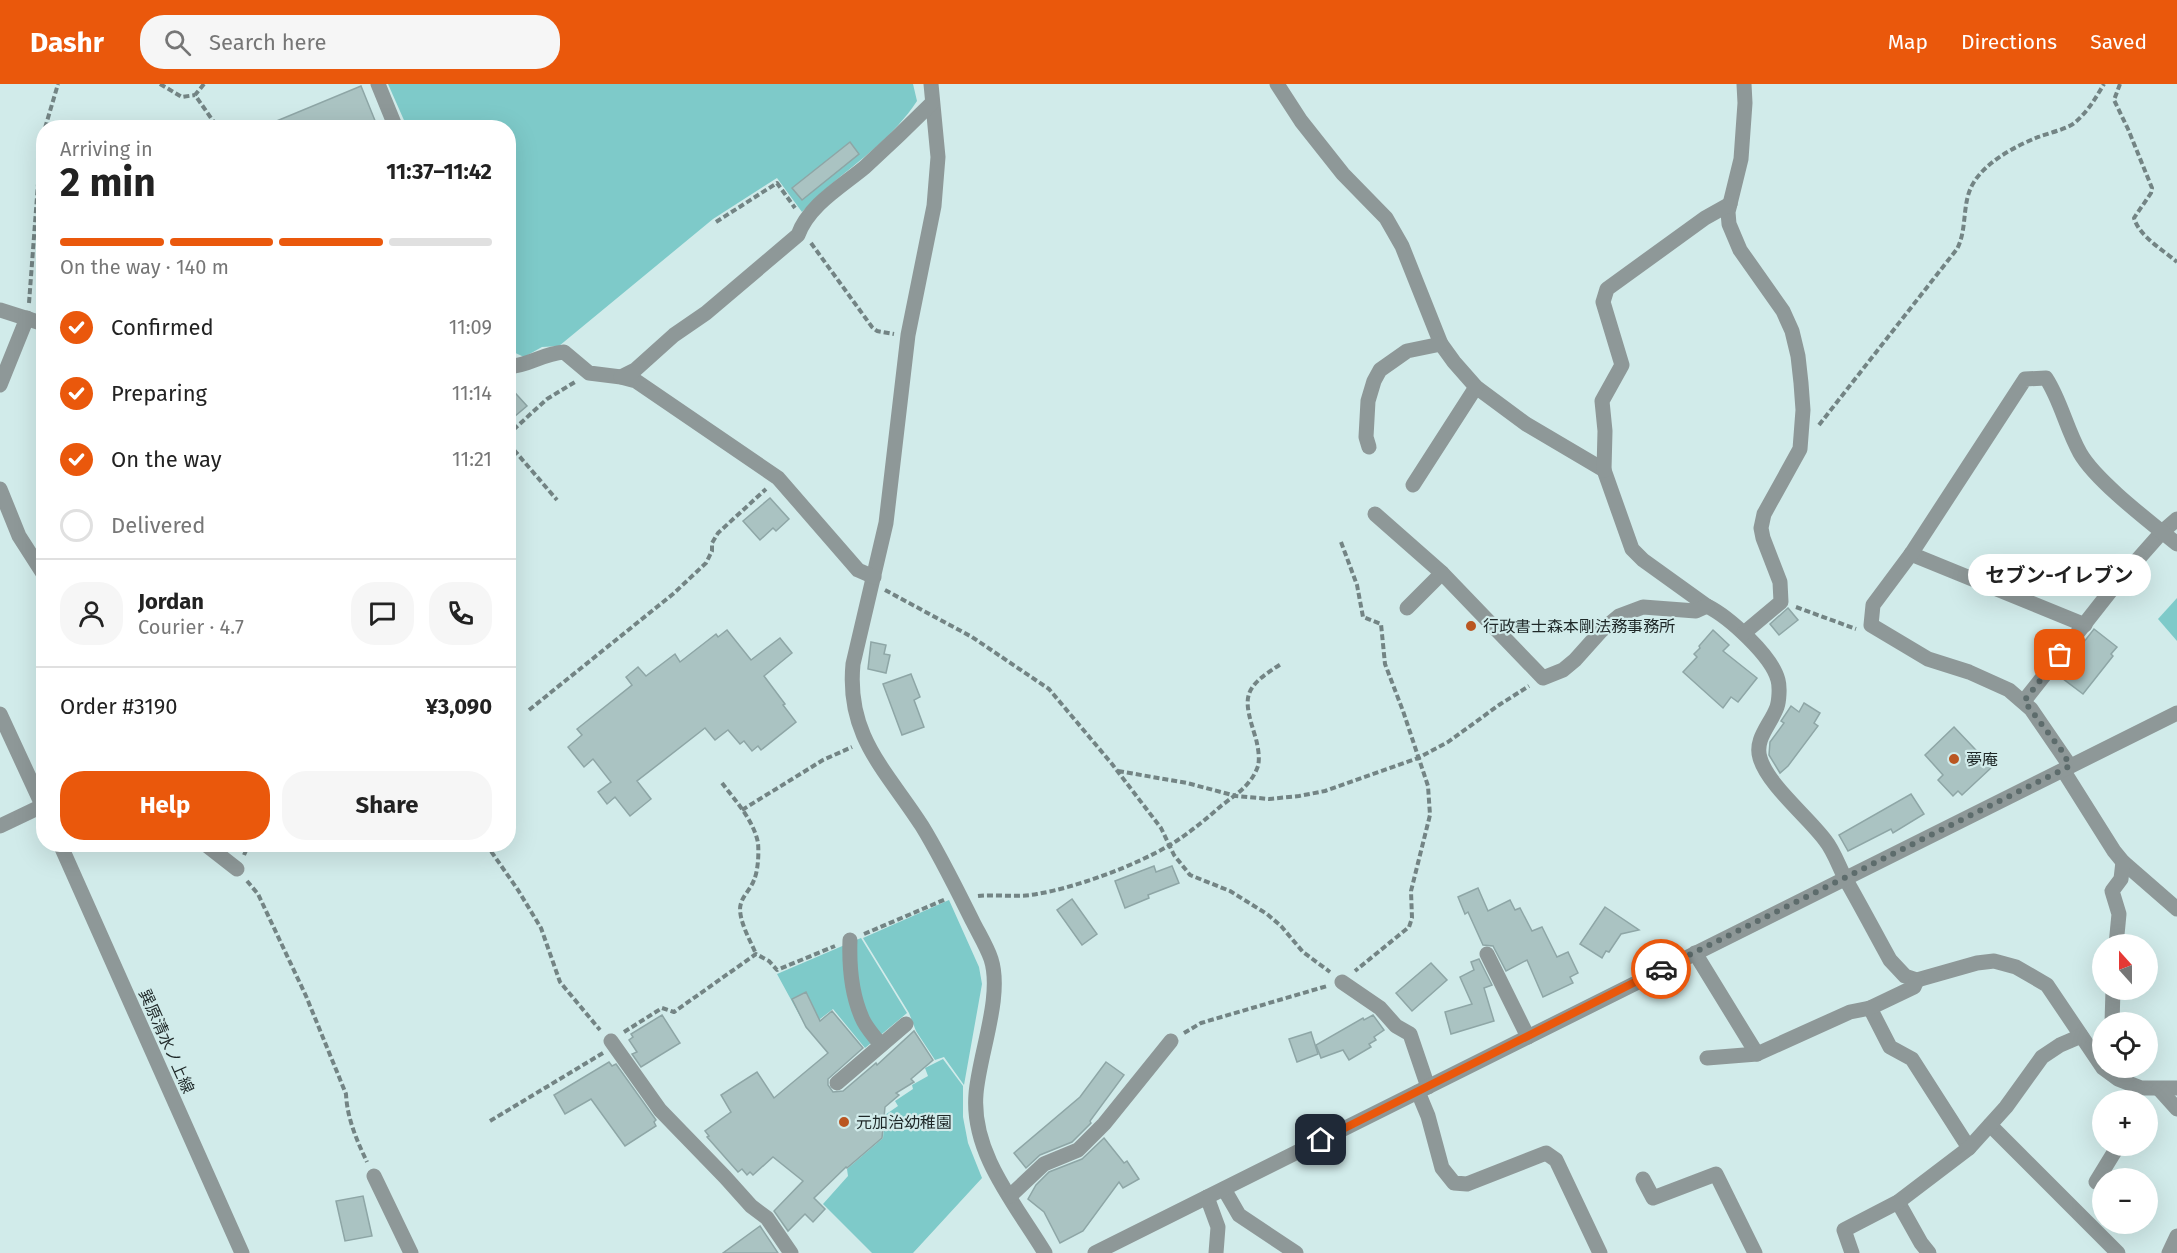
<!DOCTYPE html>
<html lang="en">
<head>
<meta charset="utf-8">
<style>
	body { margin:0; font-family:"Fira Sans","Noto Sans JP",sans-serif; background:#f6f6f6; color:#222; height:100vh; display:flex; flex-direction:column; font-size:22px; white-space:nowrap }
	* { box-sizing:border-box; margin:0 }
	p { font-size:20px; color:#767676 }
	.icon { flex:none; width:33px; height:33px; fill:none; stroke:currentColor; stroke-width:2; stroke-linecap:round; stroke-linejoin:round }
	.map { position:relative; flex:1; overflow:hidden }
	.drawer { position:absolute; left:36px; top:36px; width:480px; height:732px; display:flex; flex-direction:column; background:#fff; border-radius:24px; box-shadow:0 6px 24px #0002 }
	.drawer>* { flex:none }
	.needle { width:39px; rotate:339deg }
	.tools { position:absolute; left:2092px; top:850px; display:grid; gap:12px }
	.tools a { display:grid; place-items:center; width:66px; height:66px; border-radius:50%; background:#fff; box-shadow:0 6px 24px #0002; font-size:30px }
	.pin { position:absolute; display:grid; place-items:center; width:51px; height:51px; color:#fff; margin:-26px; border-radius:12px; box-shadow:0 3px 9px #0006 }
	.courier { position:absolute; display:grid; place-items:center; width:60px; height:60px; margin:-30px; border:4px solid #ea580c; border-radius:50%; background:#fff; color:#222; box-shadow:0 2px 8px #0007 }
	.bubble { position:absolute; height:42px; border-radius:21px; background:#fff; box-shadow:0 6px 24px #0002; font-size:20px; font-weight:700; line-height:42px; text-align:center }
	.headline em { font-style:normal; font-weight:700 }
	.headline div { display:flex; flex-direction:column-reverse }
	.headline { display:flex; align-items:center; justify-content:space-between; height:102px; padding:0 24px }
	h1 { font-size:39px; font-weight:700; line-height:45px }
	.bar { display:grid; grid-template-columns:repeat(4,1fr); gap:9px 6px; align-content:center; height:72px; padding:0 24px }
	.bar i { height:8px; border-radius:4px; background:#e0e0e0 }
	.bar .active { background:#ea580c }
	.bar p { grid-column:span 4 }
	.line { display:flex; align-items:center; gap:15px; padding:0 24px; border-top:2px solid #e0e0e0 }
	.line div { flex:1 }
	.round { display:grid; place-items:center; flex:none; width:63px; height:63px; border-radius:24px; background:#f6f6f6 }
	ol { padding:0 24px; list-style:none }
	li { display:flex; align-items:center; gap:18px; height:66px }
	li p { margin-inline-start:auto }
	li .icon { padding:6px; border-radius:50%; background:#ea580c; color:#fff; stroke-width:4 }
	li:last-child { color:#767676 }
	li i { width:33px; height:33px; border:3px solid #e0e0e0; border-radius:50% }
	.button { display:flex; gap:12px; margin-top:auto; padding:12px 24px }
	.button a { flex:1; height:69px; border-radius:24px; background:#ea580c; color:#fff; font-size:24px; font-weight:700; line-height:69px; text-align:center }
	.button a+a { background:#f6f6f6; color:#222 }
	header { display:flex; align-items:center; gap:36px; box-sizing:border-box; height:84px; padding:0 30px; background:#ea580c; color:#fff }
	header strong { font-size:28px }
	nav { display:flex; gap:33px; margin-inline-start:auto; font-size:21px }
	.search { width:420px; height:54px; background:#f6f6f6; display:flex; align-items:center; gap:15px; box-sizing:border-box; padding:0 21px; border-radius:24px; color:#767676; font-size:22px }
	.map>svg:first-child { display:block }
</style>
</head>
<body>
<header>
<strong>Dashr</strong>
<div class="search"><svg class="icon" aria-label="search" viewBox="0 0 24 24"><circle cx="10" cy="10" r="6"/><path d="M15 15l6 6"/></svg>Search here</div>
<nav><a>Map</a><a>Directions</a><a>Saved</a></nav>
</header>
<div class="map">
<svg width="2177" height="1169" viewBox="0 0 2177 1169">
	<rect width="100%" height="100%" fill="#d1ebea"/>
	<!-- green -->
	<g fill="#7ecac9">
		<path d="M388 0H913L917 17C894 52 860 76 829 102 819 110 811 119 802 128L777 94 713 135 559 262 542 263 524 273 509 266 508 44 407 43Z"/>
		<path d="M2177 514V557L2158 535Z"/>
		<path d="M949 816 979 883 982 900 964 1001 944 973 935 976 916 947 909 929 863 854Z"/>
		<path d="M861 854 907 929 865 964 833 925 807 945 777 890Z"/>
		<path d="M943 975 963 1002V1033L968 1059 982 1094 913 1169H872L823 1120 848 1092 847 1085 883 1054 885 1031 898 1022 895 1017 913 1005 912 1001 928 992 925 984Z"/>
	</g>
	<!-- building -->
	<g fill="#aac3c2" stroke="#8ea6a6" stroke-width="1.5">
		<path d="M361 2 378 44H262V43Z"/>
		<path d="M850 58 859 70 802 116 792 104Z"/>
		<path d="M508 301 527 322 508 338Z"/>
		<path d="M770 414 789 435 776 447 773 444 760 456 743 437Z"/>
		<path d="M1788 524 1798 536 1779 551 1770 540Z"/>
		<path d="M2094 545 2117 563 2111 570 2113 572 2083 610 2058 591Z"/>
		<path d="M727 546 751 576 780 554 792 569 764 592 785 620 783 621 796 638 761 666 758 662 752 667 744 657 740 660 728 646 715 656 705 644 637 697 651 715 630 732 615 713 607 720 598 708 611 698 593 675 584 683 568 663 582 651 577 645 632 601 626 593 638 583 646 592 675 570 680 578 716 550 718 553Z"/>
		<path d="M1713 546 1729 561 1723 567 1757 594 1738 618 1731 613 1723 624 1683 588 1697 573 1694 570 1700 564 1699 562Z"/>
		<path d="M871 558 886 561 884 570 890 571 886 589 868 585Z"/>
		<path d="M911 590 920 613 914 616 924 643 902 651 883 600Z"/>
		<path d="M1804 619 1820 629 1814 639 1818 642 1788 682 1780 689 1769 671 1770 658 1784 639 1781 637 1791 622 1799 628Z"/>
		<path d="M1954 643 1992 683 1962 711 1958 707 1953 712 1938 696 1943 691 1925 671Z"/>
		<path d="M1911 710 1924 730 1893 749 1891 745 1848 767 1839 751Z"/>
		<path d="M1154 782 1156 788 1172 782 1179 799 1148 811 1149 814 1125 824 1115 797Z"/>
		<path d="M1478 804 1488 827 1510 816 1515 826 1520 824 1532 847 1542 843 1557 873 1568 868 1578 889 1570 893 1573 899 1543 913 1527 876 1506 887 1493 862 1483 861 1468 828 1465 830 1458 813Z"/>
		<path d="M1072 815 1097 850 1082 861 1057 826Z"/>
		<path d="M1605 823 1639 846 1621 850 1609 868 1606 867 1602 874 1580 860Z"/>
		<path d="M1479 875 1492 901 1484 904 1494 937 1451 950 1445 928 1472 920 1460 893 1474 886 1471 878Z"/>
		<path d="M1431 879 1447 896 1412 927 1396 909Z"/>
		<path d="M806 908 820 937 832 927 863 964 828 995V1001L833 1008 843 1007 876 979 877 981 914 947 933 976 911 995 914 998 896 1009 899 1011 885 1023 882 1054 847 1084 846 1083 814 1114 825 1125 813 1138 805 1130 788 1147 774 1127 803 1097 773 1073 753 1091 750 1088 747 1091 742 1085 738 1088 707 1053 709 1052 705 1047 731 1028 721 1011 757 988 774 1014 828 969 806 943 792 915Z"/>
		<path d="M662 931 680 959 641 983 632 970 637 968 629 956 633 953 631 950Z"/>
		<path d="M1373 931 1384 946 1374 953 1376 956 1369 960 1371 963 1349 976 1343 966 1321 974 1316 961 1363 934 1364 936Z"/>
		<path d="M1311 948 1318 970 1297 978 1289 955Z"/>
		<path d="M609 978 612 982 616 980 656 1036 654 1038 656 1042 625 1062 591 1015 565 1030 554 1011Z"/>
		<path d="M1106 978 1124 991 1090 1037 1091 1039 1072 1058 1040 1071 1026 1084 1014 1069 1080 1013Z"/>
		<path d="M1104 1054 1124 1079 1127 1077 1139 1095 1123 1104 1119 1098 1083 1147 1060 1159 1044 1128 1028 1115 1036 1101 1049 1088 1082 1075Z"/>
		<path d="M363 1112 372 1152 345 1157 336 1117Z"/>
		<path d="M760 1142 778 1169H723Z"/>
	</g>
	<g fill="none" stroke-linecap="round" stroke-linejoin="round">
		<!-- path -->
		<g stroke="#738484" stroke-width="4" stroke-dasharray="6 3" stroke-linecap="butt">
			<path d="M160 0 182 13 195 11"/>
			<path d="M204 0 195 11 218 44"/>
			<path d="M2120 0 2114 16 2128 45 2152 104 2151 109 2134 134C2139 152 2163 166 2177 178"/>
			<path d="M45 44 58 0"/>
			<path d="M716 138 777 99 795 124"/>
			<path d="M811 159 872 243 877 247 894 250"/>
			<path d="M29 219 41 60 44 50"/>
			<path d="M1819 341 1957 165C1968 144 1961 118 1974 98 1987 77 2016 62 2038 53 2049 49 2063 46 2073 40 2087 29 2095 15 2104 0"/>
			<path d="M508 353 512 347 547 315 575 298"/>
			<path d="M508 359 557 416"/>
			<path d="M1341 458 1357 501 1363 533 1381 540 1385 580 1403 627 1428 702 1430 731 1411 807 1412 834 1409 843 1355 887"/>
			<path d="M885 506 972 553 1049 605 1112 680 1161 744 1174 771 1190 791 1230 807 1267 830 1281 842 1303 868 1330 888"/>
			<path d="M1796 523 1856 545"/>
			<path d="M529 626 673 510 706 479 712 467V459L718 449 766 405"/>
			<path d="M1118 687 1187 699 1236 712 1269 715 1299 712 1325 707 1418 674 1448 658 1499 621 1529 602"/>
			<path d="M722 699C735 716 754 737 758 759 759 770 758 787 754 796 750 807 740 813 740 826 741 841 750 856 756 870"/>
			<path d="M742 726 823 676 852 663"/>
			<path d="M486 760 518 806 541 844 560 898 600 946"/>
			<path d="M244 771 249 760"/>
			<path d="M247 797 258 810 306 912 346 1010C347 1034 357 1057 367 1078"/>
			<path d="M978 812C997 810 1017 814 1037 810 1078 803 1134 782 1170 761 1188 750 1205 736 1221 722 1236 710 1251 702 1258 682 1260 674 1258 663 1256 655 1243 613 1241 605 1281 580"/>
			<path d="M864 850 946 815"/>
			<path d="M624 948 662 924 674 928 756 870 769 877 777 886 835 862"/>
			<path d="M1184 949 1201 939 1327 902"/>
			<path d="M490 1037 603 969"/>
		</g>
		<!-- minor -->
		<g stroke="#8e9898" stroke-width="15">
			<path d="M378 0 396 44"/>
			<path d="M931 0 938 73 934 122 908 251 886 439 853 580C846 652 886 686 922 742 941 773 957 806 973 838 979 850 987 863 991 875 1003 912 979 971 976 1010 971 1069 1016 1121 1045 1169"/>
			<path d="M1277 0 1301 37 1343 90 1386 134 1402 162 1441 260 1454 278 1476 303 1526 340 1604 386 1632 465 1643 476 1707 522C1729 533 1772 572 1778 596 1780 603 1779 617 1777 623 1771 640 1754 655 1760 674 1768 701 1807 732 1825 756 1834 767 1839 783 1846 796 1861 822 1875 849 1890 876L1905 892 1917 896 1977 879 1994 877 2016 883 2047 901 2103 984 2118 995 2141 1004H2177"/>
			<path d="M1744 0 1745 19 1741 75 1728 128 1729 140 1740 166 1783 227 1792 247 1798 272 1801 299 1803 326 1800 365 1764 430 1761 444 1763 454 1780 498 1781 518 1744 549"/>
			<path d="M0 226 44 240"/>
			<path d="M508 283C531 281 541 270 564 268L589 289 621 293 636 297 778 394 858 486 874 493"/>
			<path d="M621 293 635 286 674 251 706 229 798 151C809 121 841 103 865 83 888 62 910 41 932 19"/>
			<path d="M0 301 27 234"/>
			<path d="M1369 363 1366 353 1368 317 1374 297 1380 286 1407 267 1441 260"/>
			<path d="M1604 386 1605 347 1602 317 1622 281 1603 218 1607 205 1705 134 1730 120"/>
			<path d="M1413 401 1476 303"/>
			<path d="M0 405 19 452 44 491"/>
			<path d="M1375 430 1442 489 1543 594 1563 586 1575 576 1601 547 1619 532 1643 523 1696 527 1707 522"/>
			<path d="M1911 470 2085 541"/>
			<path d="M1407 524 1442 489"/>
			<path d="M2024 617 2116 500 2162 448 2177 435"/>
			<path d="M0 630 44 725"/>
			<path d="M2070 682 2031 625 2009 606 1969 588 1928 575 1871 541 1873 521 1911 470 2025 295 2046 294C2061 317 2066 344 2080 369 2096 397 2150 438 2177 460"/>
			<path d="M2063 686 2114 767 2123 778 2177 825"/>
			<path d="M0 742 42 722"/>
			<path d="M60 760 242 1169"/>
			<path d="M205 760 237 785"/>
			<path d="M850 856C849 883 851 909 862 934 866 944 875 953 881 961"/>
			<path d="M2116 861 2119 830 2112 807 2121 795 2123 778"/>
			<path d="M1695 869 1757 970"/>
			<path d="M1487 870 1528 953"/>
			<path d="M1342 898 1380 924 1396 942 1410 950 1428 1003"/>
			<path d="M1870 924 1890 963 1912 975 1969 1064"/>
			<path d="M2112 939 2113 906"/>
			<path d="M611 957 660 1026 725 1093 751 1122 767 1134 791 1169"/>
			<path d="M1707 974 1757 970 1850 928 1870 924 1914 903 1917 896"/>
			<path d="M837 999 906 940"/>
			<path d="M2159 1005 2177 1025"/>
			<path d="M1418 1008 1428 1032 1442 1084 1454 1099 1467 1100 1546 1069 1556 1076 1600 1169"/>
			<path d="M2133 1017 2137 1003"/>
			<path d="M1990 1041 2118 1169"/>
			<path d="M374 1092 411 1169"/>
			<path d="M1643 1095 1653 1114 1716 1090 1755 1169"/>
			<path d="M2096 1098 2118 1062"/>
			<path d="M1224 1105 1239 1131 1296 1169"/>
			<path d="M1010 1112 1044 1080 1078 1066 1104 1040 1171 957"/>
			<path d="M1207 1113 1218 1143 1216 1169"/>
			<path d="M1898 1118 1921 1159 1929 1169"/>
			<path d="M1095 1169 2177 629"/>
			<path d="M1852 1169 1844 1146 1898 1118 1969 1064 2006 1023 2042 973 2060 961 2081 952"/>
			<path d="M2169 1169 2177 1152"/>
		</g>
	</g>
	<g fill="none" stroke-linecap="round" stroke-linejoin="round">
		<!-- done -->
		<path stroke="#5d6c6c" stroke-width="6" stroke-dasharray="0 10.8" d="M1661 885 2070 682 2062 667 2024 617 2060 571"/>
		<!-- route -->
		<path stroke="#ea580c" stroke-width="8" d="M1321 1056 1661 885"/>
	</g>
	<!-- markers -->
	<g fill="#ba5621" stroke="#d1ebea" stroke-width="2">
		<circle cx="1471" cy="542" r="6"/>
		<circle cx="1954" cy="675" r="6"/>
		<circle cx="844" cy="1038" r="6"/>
	</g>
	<g text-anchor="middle" stroke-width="4.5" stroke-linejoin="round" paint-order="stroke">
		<!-- poi labels -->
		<g font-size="16" fill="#1f2828" stroke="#d1ebea" text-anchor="start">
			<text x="1483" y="548">行政書士森本剛法務事務所</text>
			<text x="1966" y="681">夢庵</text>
			<text x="856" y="1044">元加治幼稚園</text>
		</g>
		<!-- street labels -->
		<g font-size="16" fill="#1f2828" stroke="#d1ebea">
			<text transform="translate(167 957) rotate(66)" y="6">巽原清水ノ上線</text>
		</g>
	</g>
</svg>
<div class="tools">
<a><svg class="needle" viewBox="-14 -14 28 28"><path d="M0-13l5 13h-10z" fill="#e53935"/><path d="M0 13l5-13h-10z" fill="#767676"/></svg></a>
<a><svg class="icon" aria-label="locate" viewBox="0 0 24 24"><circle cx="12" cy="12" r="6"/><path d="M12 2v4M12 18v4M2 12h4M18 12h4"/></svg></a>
<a>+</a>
<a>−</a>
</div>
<div class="pin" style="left:2060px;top:571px;background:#ea580c"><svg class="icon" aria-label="bag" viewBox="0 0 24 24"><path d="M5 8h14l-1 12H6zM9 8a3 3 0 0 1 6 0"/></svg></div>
<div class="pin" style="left:1321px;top:1056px;background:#1f2937"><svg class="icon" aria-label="home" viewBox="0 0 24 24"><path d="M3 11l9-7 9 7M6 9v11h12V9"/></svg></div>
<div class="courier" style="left:1661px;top:885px"><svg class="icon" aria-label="car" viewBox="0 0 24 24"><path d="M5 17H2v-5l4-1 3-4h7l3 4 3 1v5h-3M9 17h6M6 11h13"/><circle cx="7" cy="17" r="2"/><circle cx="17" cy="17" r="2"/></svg></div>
<div class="bubble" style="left:1968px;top:470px;width:183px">セブン-イレブン</div>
<section class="drawer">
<div class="headline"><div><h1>2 min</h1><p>Arriving in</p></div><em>11:37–11:42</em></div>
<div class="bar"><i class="active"></i><i class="active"></i><i class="active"></i><i></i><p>On the way · 140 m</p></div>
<ol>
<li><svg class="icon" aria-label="check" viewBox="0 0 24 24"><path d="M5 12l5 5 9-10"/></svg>Confirmed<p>11:09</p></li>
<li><svg class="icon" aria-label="check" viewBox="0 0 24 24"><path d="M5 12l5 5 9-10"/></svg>Preparing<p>11:14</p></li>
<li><svg class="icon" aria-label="check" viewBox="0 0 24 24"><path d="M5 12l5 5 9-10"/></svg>On the way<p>11:21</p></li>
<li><i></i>Delivered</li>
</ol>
<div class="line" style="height:108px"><a class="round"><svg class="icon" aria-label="person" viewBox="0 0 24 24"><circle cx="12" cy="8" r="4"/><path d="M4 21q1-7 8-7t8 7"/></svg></a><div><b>Jordan</b><p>Courier · 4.7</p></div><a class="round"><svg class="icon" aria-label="chat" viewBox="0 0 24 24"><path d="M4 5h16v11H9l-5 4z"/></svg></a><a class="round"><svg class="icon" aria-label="phone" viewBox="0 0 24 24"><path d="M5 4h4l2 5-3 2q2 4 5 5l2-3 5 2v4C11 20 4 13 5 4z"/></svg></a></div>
<div class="line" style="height:78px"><div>Order #3190</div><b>¥3,090</b></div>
<div class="button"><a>Help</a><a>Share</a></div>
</section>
</div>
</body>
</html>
